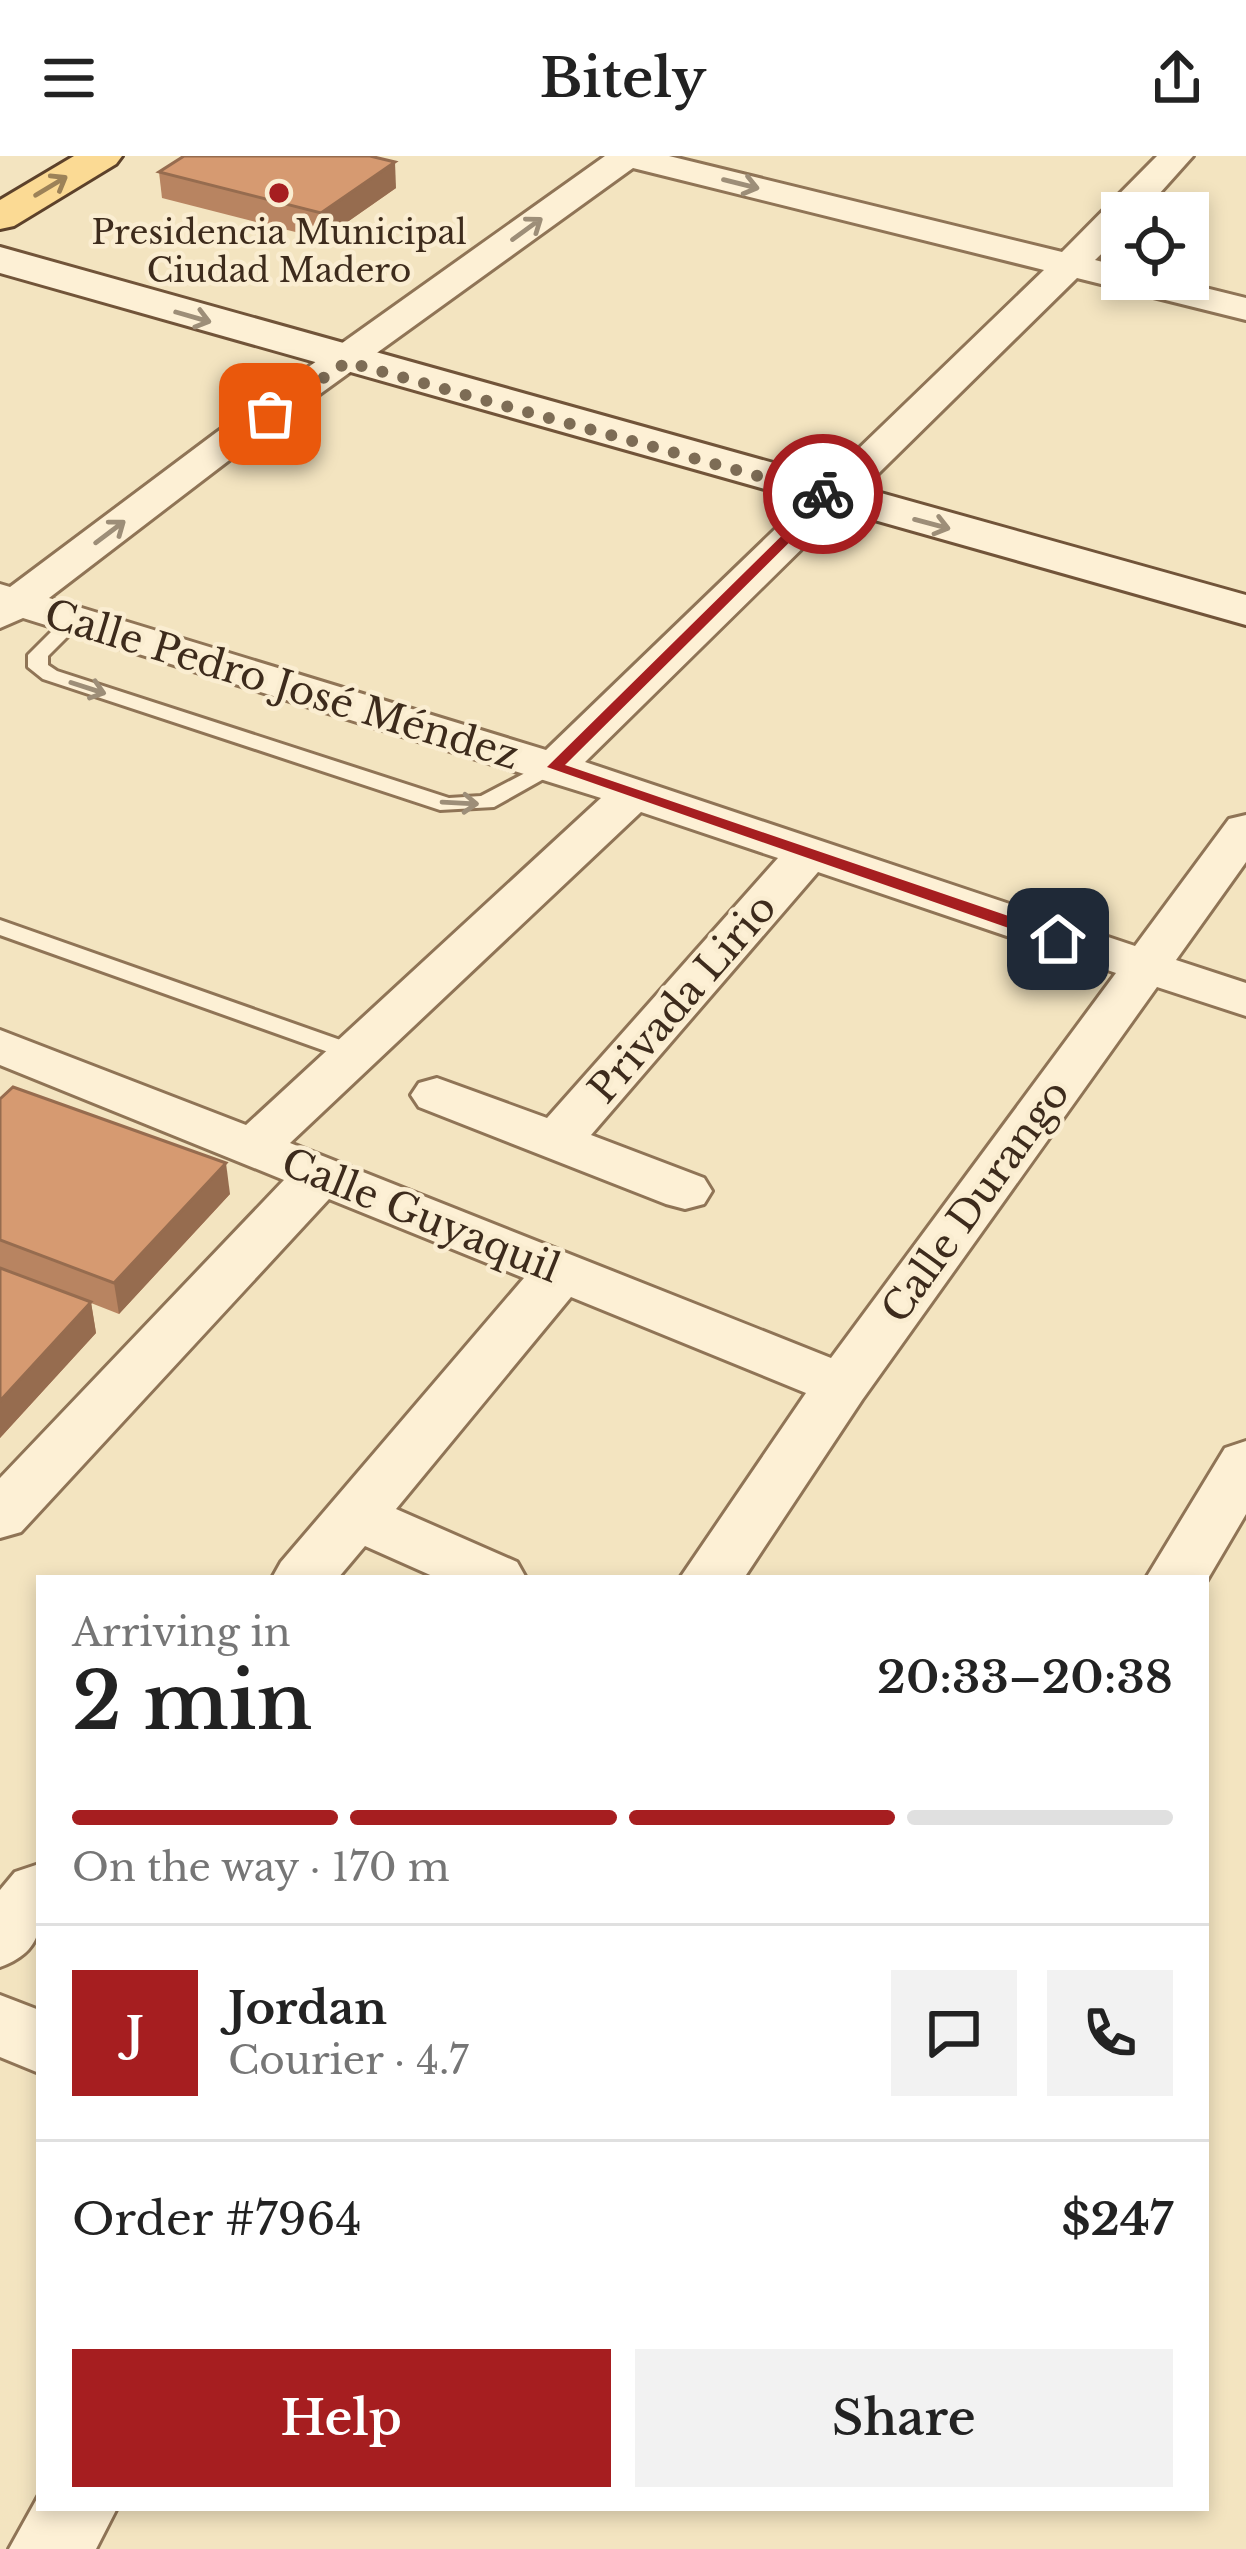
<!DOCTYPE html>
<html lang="en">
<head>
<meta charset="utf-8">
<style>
	body { margin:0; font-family:"Libre Baskerville",serif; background:#f2f2f2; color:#222; height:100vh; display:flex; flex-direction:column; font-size:45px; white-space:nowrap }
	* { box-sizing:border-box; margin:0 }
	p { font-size:39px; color:#767676 }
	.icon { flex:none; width:66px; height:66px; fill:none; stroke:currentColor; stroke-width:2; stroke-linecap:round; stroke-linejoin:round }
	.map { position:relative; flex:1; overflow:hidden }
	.side { position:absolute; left:36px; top:1419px; width:1173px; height:936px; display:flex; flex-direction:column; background:#fff; border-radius:0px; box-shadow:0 6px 18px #0003 }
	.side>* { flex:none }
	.buttons { position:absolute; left:1101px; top:36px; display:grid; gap:24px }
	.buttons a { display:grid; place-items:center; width:108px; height:108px; border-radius:0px; background:#fff; box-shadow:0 6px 18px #0003; font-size:60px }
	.pin { position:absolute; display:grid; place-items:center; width:102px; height:102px; color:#fff; margin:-51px; border-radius:24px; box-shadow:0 6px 18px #0006 }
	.courier { position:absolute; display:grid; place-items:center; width:120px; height:120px; margin:-60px; border:9px solid #a61e20; border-radius:50%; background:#fff; color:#222; box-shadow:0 3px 15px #0007 }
	.headline em { font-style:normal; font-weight:600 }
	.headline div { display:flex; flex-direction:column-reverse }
	.headline { display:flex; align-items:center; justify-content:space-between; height:204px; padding:0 36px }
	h1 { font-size:78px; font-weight:600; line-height:90px }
	.bar { display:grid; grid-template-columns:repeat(4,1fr); gap:18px 12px; align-content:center; height:144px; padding:0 36px }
	.bar i { height:15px; border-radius:9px; background:#e0e0e0 }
	.bar .current { background:#a61e20 }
	.bar p { grid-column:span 4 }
	.line { display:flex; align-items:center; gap:30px; padding:0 36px; border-top:3px solid #e0e0e0 }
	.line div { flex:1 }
	.round { display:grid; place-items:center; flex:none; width:126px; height:126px; border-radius:0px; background:#f2f2f2 }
	.action { display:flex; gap:24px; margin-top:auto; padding:24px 36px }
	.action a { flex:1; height:138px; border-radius:0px; background:#a61e20; color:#fff; font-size:48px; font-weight:600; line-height:138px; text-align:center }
	.action a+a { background:#f2f2f2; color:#222 }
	header { display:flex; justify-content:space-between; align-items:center; height:156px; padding:0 36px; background:#fff; font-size:54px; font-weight:600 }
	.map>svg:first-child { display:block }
</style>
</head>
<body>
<header><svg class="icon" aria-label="menu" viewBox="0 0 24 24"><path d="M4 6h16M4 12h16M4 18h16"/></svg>Bitely<svg class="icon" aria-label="share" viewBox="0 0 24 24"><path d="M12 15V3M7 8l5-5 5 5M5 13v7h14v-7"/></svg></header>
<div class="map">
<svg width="1246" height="2393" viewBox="0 0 1246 2393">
	<rect width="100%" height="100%" fill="#f3e4c0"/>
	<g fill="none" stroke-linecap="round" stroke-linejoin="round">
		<!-- lane casing -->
		<g stroke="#8f7456" stroke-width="6">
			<g id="lane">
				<path d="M74 458 84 464 48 500V509L57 515 449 642 481 640 546 606H562L565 611 494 651 440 654 43 523 28 511V499L67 460Z"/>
				<path d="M0 764 363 892 366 897 354 905 345 902 0 779Z"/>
			</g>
		</g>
		<!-- street casing -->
		<g stroke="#8f7456" stroke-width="6">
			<g id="street">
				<path d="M605 0H669L1062 96 1157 0H1193L1142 57H1122V78L1095 104 1122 111V123H1169L1246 142V164L1077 122 585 606 1135 790 1229 663 1246 659V706L1176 804 1246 827V860L1157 831 862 1244 744 1422H680L806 1237 571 1141 396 1353 517 1406 526 1422H437L365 1390 338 1422H272L281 1406 524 1122 329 1043 21 1376 0 1382V1322L284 1024 0 909V874L246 969 601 642 23 462 0 472V428L10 431 217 276ZM633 12 1044 114 546 594 49 442 245 292ZM641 656 778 702 547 962 437 922 419 927 411 939 419 951 666 1048 685 1053 704 1048 712 1035 704 1022 591 979 818 716 1116 817 831 1202 290 987Z"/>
				<path d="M1246 1285V1358L1206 1426V1422H1146L1225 1292Z"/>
				<path d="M39 1708C39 1756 53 1792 0 1811V1734L15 1716Z"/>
				<path d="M0 1839 39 1854V1917L0 1901Z"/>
				<path d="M39 2339V2352H117L96 2393H9Z"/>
			</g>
		</g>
		<!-- secondary casing -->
		<g stroke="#715439" stroke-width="6">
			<path id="secondary" d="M0 91 1246 439V469L0 117Z"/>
		</g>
		<!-- primary casing -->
		<g stroke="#5c412a" stroke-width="6">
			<path id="primary" d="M74 0H122L116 8 14 70 0 73V44Z"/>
		</g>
		<!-- lane -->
		<use href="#lane" fill="#fdf0d5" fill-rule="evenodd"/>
		<!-- street -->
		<use href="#street" fill="#fdf0d5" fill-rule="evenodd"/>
		<!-- secondary -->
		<use href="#secondary" fill="#fdf0d5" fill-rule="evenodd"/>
		<!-- primary -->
		<use href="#primary" fill="#fbda94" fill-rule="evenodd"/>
	</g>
	<!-- wall -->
	<g fill="#b88461">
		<path d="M159 16 396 32 323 83 162 42Z"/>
		<path d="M0 943 230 1038 119 1158 91 1147 96 1177 0 1282Z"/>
	</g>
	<!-- shaded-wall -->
	<g fill="#966c4f">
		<path d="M395 6 396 32 323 83 321 57Z"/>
		<path d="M226 1007 230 1038 119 1158 114 1127Z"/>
		<path d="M91 1146 96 1177 0 1282V1245Z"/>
	</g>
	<!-- building -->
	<g fill="#d69a71" stroke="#966c4f" stroke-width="3">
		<path d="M184 0H370L395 6 321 57 159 16Z"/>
		<path d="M13 931 226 1007 114 1127 0 1084V943Z"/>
		<path d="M0 1112 91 1146 0 1245Z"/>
	</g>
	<!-- one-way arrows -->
	<defs><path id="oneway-shaft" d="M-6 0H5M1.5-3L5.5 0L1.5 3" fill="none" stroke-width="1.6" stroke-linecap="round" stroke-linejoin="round" transform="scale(3)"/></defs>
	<g stroke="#9d8e78">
		<use href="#oneway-shaft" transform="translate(741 28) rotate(14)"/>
		<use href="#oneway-shaft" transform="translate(527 73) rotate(-36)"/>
		<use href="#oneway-shaft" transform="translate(193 161) rotate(16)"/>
		<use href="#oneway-shaft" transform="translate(932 368) rotate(15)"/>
		<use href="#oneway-shaft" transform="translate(110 376) rotate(-37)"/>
		<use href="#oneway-shaft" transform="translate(88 532) rotate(18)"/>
		<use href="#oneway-shaft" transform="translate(460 647) rotate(3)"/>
	</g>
	<use stroke="#9c8258" href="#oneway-shaft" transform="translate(51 30) rotate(-31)"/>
	<!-- route -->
	<path fill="#a61e20" d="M818 335 836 340 565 609 1064 779V787H1052L547 611 820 342Z"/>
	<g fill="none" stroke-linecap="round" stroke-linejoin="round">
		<!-- done -->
		<path stroke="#7d6c55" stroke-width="12" stroke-dasharray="0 21.6" d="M270 258 347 206 823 338"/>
	</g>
	<!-- markers -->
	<circle fill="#a61e20" stroke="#faedd1" stroke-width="4.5" cx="279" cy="37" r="12"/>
	<g text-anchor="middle" stroke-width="9" stroke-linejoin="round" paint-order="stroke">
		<!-- far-poi labels -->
		<g font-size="33" fill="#3d2b1c" stroke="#faedd1">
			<text x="279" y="88">Presidencia Municipal<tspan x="279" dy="38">Ciudad Madero</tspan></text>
		</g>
		<!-- street labels -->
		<g font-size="39" fill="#3d2b1c" stroke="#faedd1">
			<text transform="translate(282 528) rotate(17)" y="14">Calle Pedro José Méndez</text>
			<text transform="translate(682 842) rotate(-49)" y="14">Privada Lirio</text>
			<text transform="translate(975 1045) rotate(-54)" y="14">Calle Durango</text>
			<text transform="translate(421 1059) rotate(22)" y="14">Calle Guyaquil</text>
		</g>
	</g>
</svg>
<div class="buttons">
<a><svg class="icon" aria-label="locate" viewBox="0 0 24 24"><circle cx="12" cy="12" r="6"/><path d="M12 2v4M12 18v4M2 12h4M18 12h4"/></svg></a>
</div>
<div class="pin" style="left:270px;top:258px;background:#ea580c"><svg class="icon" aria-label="bag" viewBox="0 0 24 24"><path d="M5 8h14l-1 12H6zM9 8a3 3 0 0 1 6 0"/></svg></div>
<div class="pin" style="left:1058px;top:783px;background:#1f2937"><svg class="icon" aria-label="home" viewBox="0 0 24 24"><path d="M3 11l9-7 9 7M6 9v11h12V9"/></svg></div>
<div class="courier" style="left:823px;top:338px"><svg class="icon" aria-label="bike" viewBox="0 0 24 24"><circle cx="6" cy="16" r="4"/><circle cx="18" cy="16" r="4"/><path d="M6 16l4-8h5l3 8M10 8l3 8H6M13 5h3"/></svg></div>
<section class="side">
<div class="headline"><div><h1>2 min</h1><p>Arriving in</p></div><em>20:33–20:38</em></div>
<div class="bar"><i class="current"></i><i class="current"></i><i class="current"></i><i></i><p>On the way · 170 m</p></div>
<div class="line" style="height:216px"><b class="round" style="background:#a61e20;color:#fff">J</b><div><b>Jordan</b><p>Courier · 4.7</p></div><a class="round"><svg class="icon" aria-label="chat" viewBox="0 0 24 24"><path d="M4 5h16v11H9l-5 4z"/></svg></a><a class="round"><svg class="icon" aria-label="phone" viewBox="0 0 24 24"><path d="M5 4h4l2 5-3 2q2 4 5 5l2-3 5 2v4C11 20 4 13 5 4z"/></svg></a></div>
<div class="line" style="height:156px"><div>Order #7964</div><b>$247</b></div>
<div class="action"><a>Help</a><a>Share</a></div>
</section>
</div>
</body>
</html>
